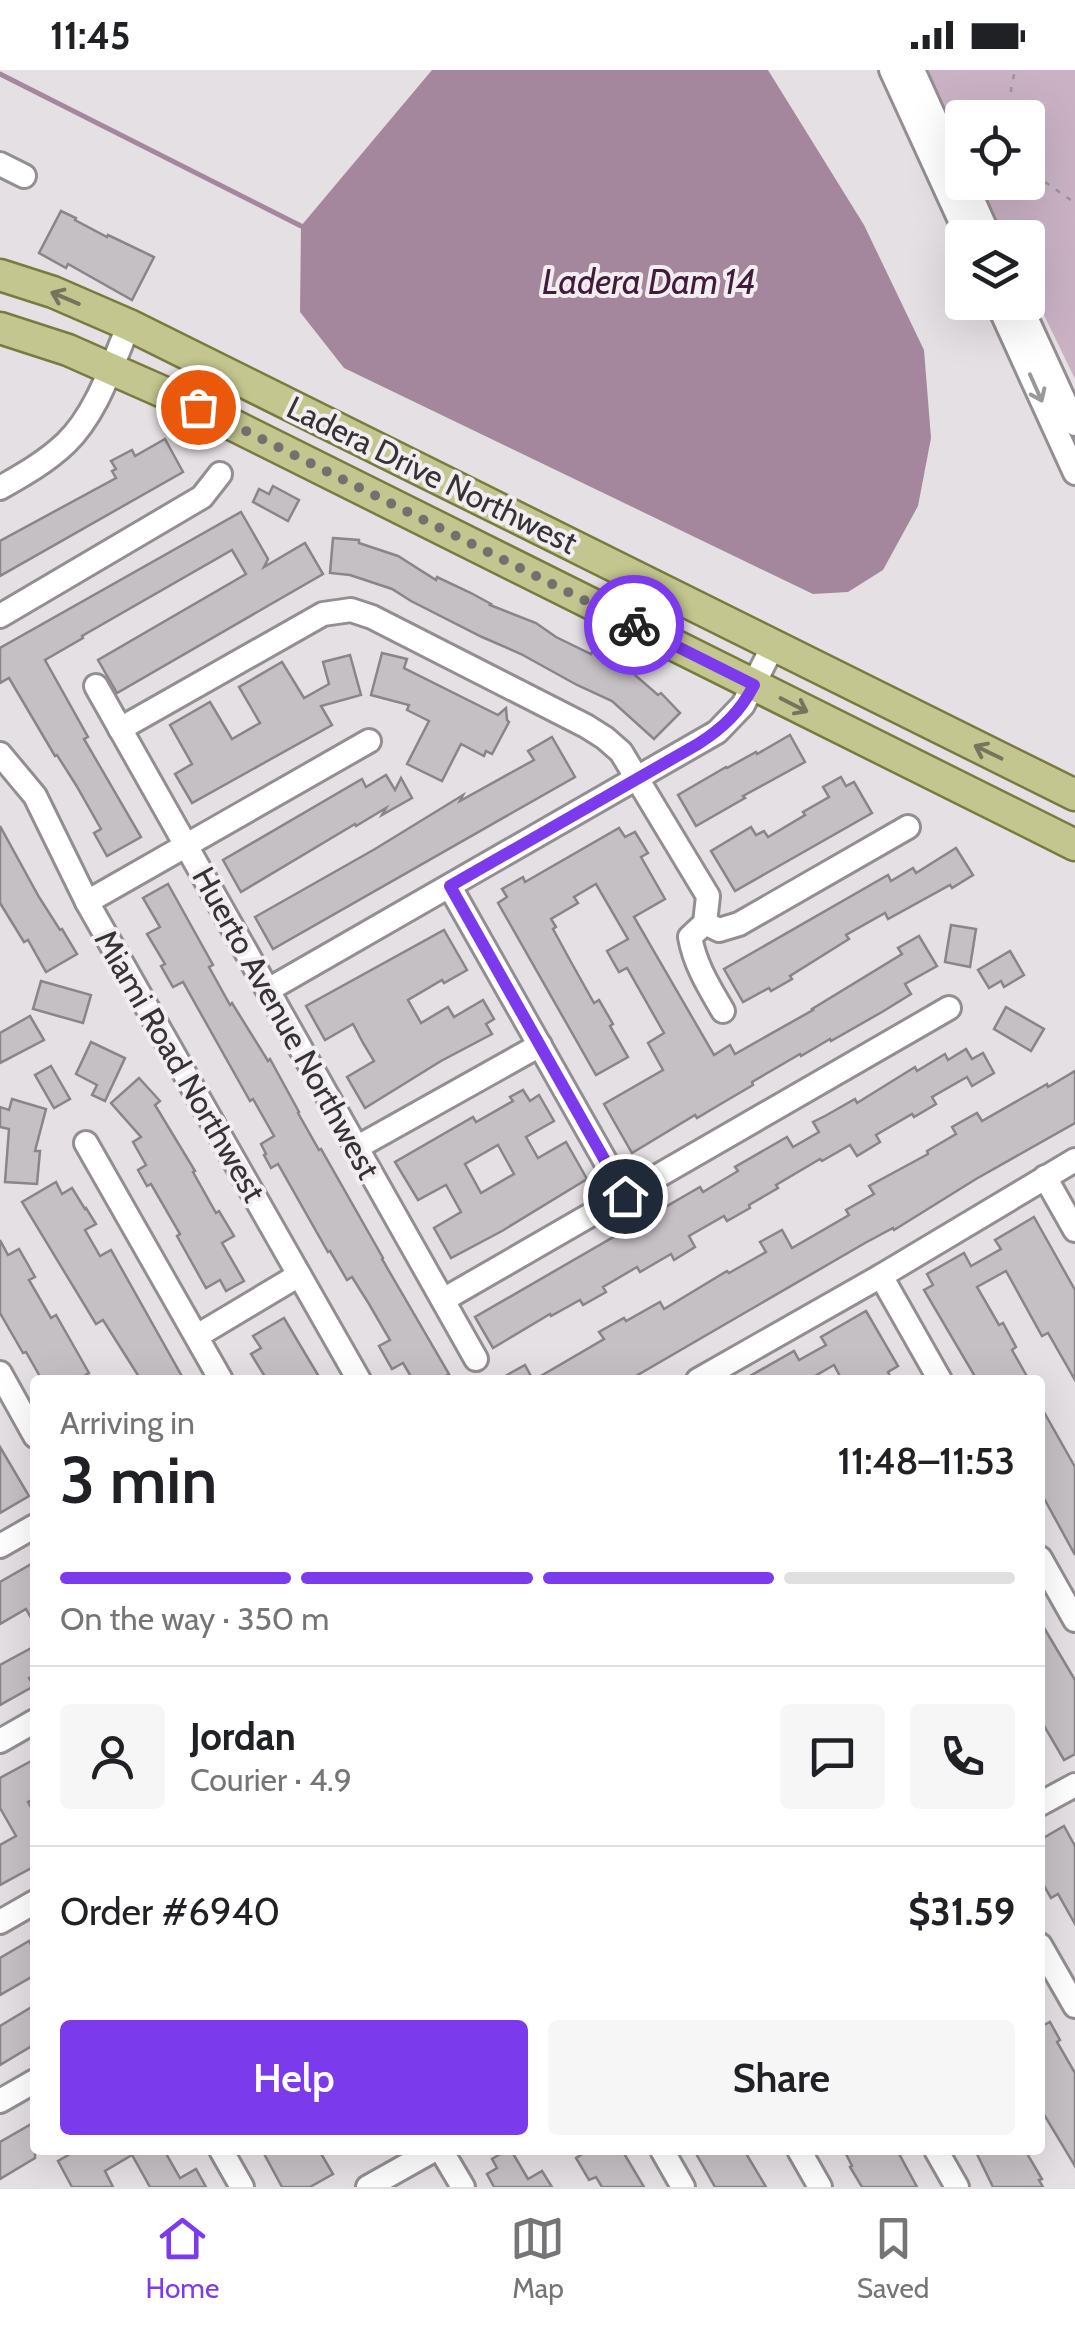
<!DOCTYPE html>
<html lang="en">
<head>
<meta charset="utf-8">
<style>
	body { margin:0; font-family:Cabin,sans-serif; background:#f6f6f6; color:#202124; height:100vh; display:flex; flex-direction:column; font-size:38px; white-space:nowrap }
	* { box-sizing:border-box; margin:0 }
	p { font-size:32px; color:#757577 }
	.icon { flex:none; width:55px; height:55px; fill:none; stroke:currentColor; stroke-width:2; stroke-linecap:round; stroke-linejoin:round }
	.map { position:relative; flex:1; overflow:hidden }
	.side { position:absolute; left:30px; top:1305px; width:1015px; height:780px; display:flex; flex-direction:column; background:#fff; border-radius:10px; box-shadow:0 10px 40px #0002 }
	.side>* { flex:none }
	.tools { position:absolute; left:945px; top:30px; display:grid; gap:20px }
	.tools a { display:grid; place-items:center; width:100px; height:100px; border-radius:10px; background:#fff; box-shadow:0 10px 40px #0002; font-size:50px }
	.pin { position:absolute; display:grid; place-items:center; width:85px; height:85px; color:#fff; margin:-42px; border:5px solid #fff; border-radius:50%; box-shadow:0 2px 10px #0007 }
	.courier { position:absolute; display:grid; place-items:center; width:100px; height:100px; margin:-50px; border:8px solid #7c3aed; border-radius:50%; background:#fff; color:#222; box-shadow:0 2px 12px #0007 }
	.summary em { font-style:normal; font-weight:600 }
	.summary div { display:flex; flex-direction:column-reverse }
	.summary { display:flex; align-items:center; justify-content:space-between; height:170px; padding:0 30px }
	h1 { font-size:65px; font-weight:600; line-height:75px }
	.bar { display:grid; grid-template-columns:repeat(4,1fr); gap:15px 10px; align-content:center; height:120px; padding:0 30px }
	.bar i { height:12px; border-radius:8px; background:#e0e0e0 }
	.bar .active { background:#7c3aed }
	.bar p { grid-column:span 4 }
	.line { display:flex; align-items:center; gap:25px; padding:0 30px; border-top:2px solid #e0e0e0 }
	.line div { flex:1 }
	.round { display:grid; place-items:center; flex:none; width:105px; height:105px; border-radius:10px; background:#f6f6f6 }
	.action { display:flex; gap:20px; margin-top:auto; padding:20px 30px }
	.action a { flex:1; height:115px; border-radius:10px; background:#7c3aed; color:#fff; font-size:40px; font-weight:600; line-height:115px; text-align:center }
	.action a+a { background:#f6f6f6; color:#202124 }
	.status { display:flex; justify-content:space-between; align-items:center; height:70px; padding:0 50px; background:#fff; direction:ltr }
	.status svg { height:28px; fill:currentColor }
	.menu { display:flex; justify-content:space-around; align-items:center; height:140px; border-top:2px solid #e0e0e0; background:#fff; font-size:28px; color:#757577 }
	.menu a { display:grid; justify-items:center; gap:5px }
	.menu .active { color:#7c3aed }
	.map>svg:first-child { display:block }
</style>
</head>
<body>
<div class="status"><b>11:45</b><svg viewBox="0 0 49 12"><path d="M0 12V9h3v3zM5 12V6h3v6zM10 12V3h3v9zM15 12V0h3v12zM26 1h20v11H26zM47 4h2v5h-2z"/></svg></div>
<div class="map">
<svg width="1075" height="2117" viewBox="0 0 1075 2117">
	<rect width="100%" height="100%" fill="#e5e0e3"/>
	<!-- green -->
	<path fill="#cab2c4" d="M924 0H1075V309L1028 212V168L1006 167 979 113 1028 112V48H962V79Z"/>
	<!-- water -->
	<path fill="#a5879d" d="M432 0H768L864 155 924 280 931 368 918 436 883 500 848 522 813 524 344 298 300 242 301 156Z"/>
	<g fill="none" stroke-linecap="round" stroke-linejoin="round">
		<!-- stream -->
		<path stroke="#a5879d" stroke-width="5" d="M0 4 301 156"/>
	</g>
	<!-- building -->
	<g fill="#c5c0c4" stroke="#8a8588" stroke-width="2.5" fill-rule="evenodd">
		<path d="M61 141 76 148 75 150 107 167 108 165 154 187 132 230 68 194 66 198 39 183Z"/>
		<path d="M165 369 183 402 0 506V471L116 408 112 401 116 399 111 391 132 380 135 386Z"/>
		<path d="M273 416 299 430 288 451 253 432 259 419 269 424Z"/>
		<path d="M241 442 268 489 264 497 305 473 323 504 117 623 98 590 246 504 232 480 82 566 83 568 45 590 88 667 84 669 141 767 107 786 94 763 101 759 76 715 57 685 55 686 9 608 0 613V578Z"/>
		<path d="M333 468 359 470V473L398 486 436 510 437 507 471 523 491 534 490 535 536 553 556 567 591 584 592 582 627 598 658 625 661 623 680 643 654 669 612 631 577 615 521 584 482 567 411 531 392 519 350 505 330 503Z"/>
		<path d="M382 583 407 589 404 598 498 645 506 638 507 650 509 652 492 684 486 681 484 686 461 674 442 711 407 694 429 651 407 640 409 635 371 625Z"/>
		<path d="M350 585 361 625 321 636 332 655 192 733 175 704 192 694 170 655 210 632 232 669 260 653 239 617 282 592 304 628 329 614 323 592Z"/>
		<path d="M790 665 805 692 743 726 745 728 696 756 678 725 726 697 727 698 756 682 757 684Z"/>
		<path d="M552 667 575 707 273 879 255 847 375 779 463 725 460 731 534 690 528 681Z"/>
		<path d="M386 705 395 720 401 708 412 728 382 745 386 738 356 756 355 754 241 822 223 790 362 709 366 717Z"/>
		<path d="M841 707 846 716 854 712 872 743 735 821 711 781 751 757 756 765 764 761 768 767 805 745 803 742 829 727 823 717Z"/>
		<path d="M0 756 39 827 60 860 62 859 77 884 46 902 28 870 24 872 0 833Z"/>
		<path d="M619 758 625 767 635 762 648 783 641 787 665 829 634 847 714 985 730 975 735 984 813 940 812 939 902 884 898 878 919 866 937 896 905 914 911 924 882 942 831 971 830 969 801 986 800 984 752 1012 753 1015 719 1035 697 1048 695 1045 632 1083 604 1034 663 1000 648 973 664 963 627 898 619 902 607 881 628 869 596 814 574 827 578 833 551 849 556 857 553 859 571 892 594 933 599 930 613 954 610 956 628 987 596 1005 498 833 507 827 502 819 523 807 525 812Z"/>
		<path d="M956 778 973 805 952 818 950 815 888 849 885 843 846 865 849 869 790 906 792 909 771 921 769 918 743 932 724 899 888 805 891 811 913 798 916 803Z"/>
		<path d="M168 814 213 895 209 897 230 935 232 933 268 991 270 989 299 1042 298 1043 319 1080 321 1079 383 1188 382 1189 449 1304 439 1310H413L403 1293 392 1299 379 1276 390 1270 369 1234 352 1207 347 1210 330 1181 328 1182 278 1094 271 1098 264 1085 266 1084 261 1074 274 1066 253 1029 250 1031 183 912 173 917 161 896 165 894 147 864 160 857 143 828Z"/>
		<path d="M951 855 976 859 970 897 945 892Z"/>
		<path d="M444 860 467 900 444 913 442 910 408 930 421 953 448 937 454 947 483 930 494 949 486 954 492 964 441 991 365 1038 347 1007 374 991 363 973 353 954 325 970 306 936Z"/>
		<path d="M1010 881 1024 905 1004 917 1001 911 989 918 978 900Z"/>
		<path d="M41 911 91 925 83 953 33 939Z"/>
		<path d="M1006 937 1044 959 1031 981 994 959Z"/>
		<path d="M30 946 44 970 0 993V963Z"/>
		<path d="M91 972 125 988 105 1031 92 1025 97 1015 76 1004Z"/>
		<path d="M966 979 972 989 983 983 994 1003 972 1016 967 1007 932 1027 936 1034 914 1047 912 1044 876 1065 880 1072 857 1086 850 1075 822 1091 820 1089 776 1115 778 1118 749 1135 750 1138 727 1151 724 1146 689 1166 695 1177 674 1190 671 1184 640 1202 637 1197 603 1217 606 1222 583 1235 580 1230 551 1246 550 1244 493 1278 475 1247 700 1117 703 1122 738 1101 735 1097 787 1067 793 1077 819 1062 813 1052 825 1046 855 1029 857 1033 915 997 917 1001 945 984 948 990Z"/>
		<path d="M51 996 70 1029 54 1038 35 1005Z"/>
		<path d="M1075 1001V1053L976 1109 894 1160 893 1158 865 1173 629 1310H534L604 1269 599 1262 624 1248 626 1251 660 1232 664 1239 727 1201 729 1203 766 1182 760 1172 782 1160 792 1178 849 1145 846 1140 874 1124 869 1116 928 1084 927 1081 956 1064 952 1057 977 1043 982 1051 1047 1014 1048 1017Z"/>
		<path d="M139 1008 160 1031 155 1035 195 1101 193 1102 216 1143 219 1141 234 1166 222 1173 244 1211 226 1221 220 1210 206 1218 177 1166 180 1164 151 1114 147 1116 138 1100 146 1095 133 1072 141 1067 111 1033Z"/>
		<path d="M523 1020 530 1031 539 1025 554 1051 526 1067 538 1088 566 1072 587 1109 502 1161 451 1188 434 1158 461 1142 446 1115 418 1130 395 1092 473 1047 476 1052 513 1031 510 1027ZM498 1075 514 1104 481 1123 465 1094Z"/>
		<path d="M12 1029 46 1039 35 1081H40L37 1114 5 1112 9 1059 0 1057V1037L9 1040Z"/>
		<path d="M56 1112 62 1124 72 1118 85 1139 86 1138 96 1154 85 1160 100 1186 111 1180 184 1310H141L103 1250 96 1254 22 1132Z"/>
		<path d="M1034 1147 1075 1220V1310L1048 1263 1042 1266 1006 1201 977 1217 999 1255 1003 1253 1016 1277 1012 1280 1029 1310H977L924 1220 933 1215 927 1204 964 1183 971 1196 1001 1179 995 1170Z"/>
		<path d="M0 1170 8 1185 19 1179 35 1207 29 1210 51 1248 56 1245 89 1303 77 1310H42L26 1282 23 1283 0 1243Z"/>
		<path d="M866 1241 898 1296 888 1302 892 1310H842L834 1295 808 1310H743L794 1281 799 1290 826 1275 821 1267Z"/>
		<path d="M284 1248 303 1280 321 1310H267L251 1284 261 1278 253 1266Z"/>
		<path d="M525 1295 533 1310H498Z"/>
		<path d="M1040 1335 1075 1397V1485L1040 1421Z"/>
		<path d="M0 1377 29 1426 0 1443Z"/>
		<path d="M35 1492V1555L26 1539 0 1554V1512Z"/>
		<path d="M1040 1551 1075 1610V1684L1064 1690 1040 1649Z"/>
		<path d="M35 1576V1604L29 1608 34 1616 0 1635V1595Z"/>
		<path d="M35 1689V1728L28 1732 35 1744V1796L0 1815V1775L16 1766 0 1738V1708Z"/>
		<path d="M1064 1756 1075 1776V1854L1058 1824 1051 1828 1040 1809V1770Z"/>
		<path d="M29 1871 35 1882V1905L0 1925V1888Z"/>
		<path d="M35 1935V1974L0 1995V1956Z"/>
		<path d="M1050 1952 1060 1970 1057 1972 1075 2003V2096L1040 2038V1957Z"/>
		<path d="M35 2052V2088L0 2109V2072Z"/>
		<path d="M77 2080H164L180 2108 196 2099 206 2117H150L132 2085 105 2101 113 2117H72L58 2091Z"/>
		<path d="M262 2080H319L333 2104 310 2117H282Z"/>
		<path d="M507 2080H511L528 2109 542 2101 552 2117H494L487 2104 497 2098 492 2089Z"/>
		<path d="M589 2080H622L644 2117H602L596 2107 589 2110 576 2088Z"/>
		<path d="M694 2080H744L766 2117H715Z"/>
		<path d="M844 2080H897L917 2117H862L850 2097 852 2096Z"/>
		<path d="M975 2080H1025L1042 2109 1039 2110 1043 2117H993Z"/>
	</g>
	<g fill="none" stroke-linecap="round" stroke-linejoin="round">
		<!-- minor casing -->
		<g stroke="#938e92" stroke-width="28">
			<g id="minor">
				<path d="M891 0 968 168"/>
				<path d="M913 0 962 108"/>
				<path d="M0 94 24 106"/>
				<path d="M965 112 990 168"/>
				<path d="M997 232 1075 403"/>
				<path d="M1019 232 1075 354"/>
				<path d="M0 418C23 405 46 392 66 373 97 343 112 294 129 255"/>
				<path d="M0 546 202 427 220 404"/>
				<path d="M96 616 476 1289"/>
				<path d="M120 659 323 544 351 540 372 547 586 656 605 668 621 682 708 826 705 853 690 867C695 895 709 917 723 941"/>
				<path d="M0 684 35 726 87 832 359 1310"/>
				<path d="M450 817 625 1126"/>
				<path d="M87 832 369 671"/>
				<path d="M705 853 719 860 739 854 908 757"/>
				<path d="M268 920 717 662 743 635 773 576"/>
				<path d="M86 1073 221 1310"/>
				<path d="M356 1078 540 975"/>
				<path d="M1045 1107 1075 1160"/>
				<path d="M881 1206 940 1310"/>
				<path d="M443 1230 949 938"/>
				<path d="M197 1266 299 1205"/>
				<path d="M0 1303 35 1366"/>
				<path d="M698 1310 881 1206 1075 1090"/>
				<path d="M0 1476 35 1456"/>
				<path d="M1040 1488 1075 1550"/>
				<path d="M0 1671 35 1651"/>
				<path d="M1040 1734 1075 1715"/>
				<path d="M0 1852 35 1832"/>
				<path d="M1040 1875 1075 1936"/>
				<path d="M0 2031 35 2011"/>
				<path d="M221 2080 242 2117"/>
				<path d="M441 2080 463 2117"/>
				<path d="M662 2080 683 2117"/>
				<path d="M799 2080 820 2117"/>
				<path d="M936 2080 957 2117"/>
				<path d="M368 2117 434 2080"/>
			</g>
		</g>
		<!-- major casing -->
		<g stroke="#797a3f" stroke-width="35">
			<g id="major">
				<path d="M0 205 53 222 129 255 1075 725"/>
				<path d="M0 258 68 280 197 337 1075 775"/>
			</g>
		</g>
		<!-- path -->
		<g stroke="#999597" stroke-width="2.5" stroke-dasharray="5 8" stroke-linecap="butt">
			<path d="M1011 48V20L1015 0"/>
			<path d="M1028 93 1038 107 1075 133"/>
		</g>
		<!-- minor -->
		<use href="#minor" stroke="#fff" stroke-width="22"/>
		<!-- major -->
		<use href="#major" stroke="#c4c68f" stroke-width="30"/>
	</g>
	<!-- one-way arrows -->
	<defs><path id="oneway-shaft" d="M-6 0H5M1.5-3L5.5 0L1.5 3" fill="none" stroke-width="1.6" stroke-linecap="round" stroke-linejoin="round" transform="scale(2.5)"/></defs>
	<g stroke="#75755d">
		<use href="#oneway-shaft" transform="translate(65 228) rotate(-157)"/>
		<use href="#oneway-shaft" transform="translate(794 635) rotate(27)"/>
		<use href="#oneway-shaft" transform="translate(988 682) rotate(-154)"/>
	</g>
	<use stroke="#9a999a" href="#oneway-shaft" transform="translate(1036 318) rotate(66)"/>
	<g fill="none" stroke-linecap="round" stroke-linejoin="round">
		<!-- done -->
		<path stroke="#737071" stroke-width="10" stroke-dasharray="0 18" d="M198 337 634 555"/>
		<!-- route -->
		<path stroke="#7c3aed" stroke-width="12" d="M625 1126 450 816 698 674C723 658 740 642 754 615L634 555"/>
	</g>
	<g text-anchor="middle" stroke-width="8" stroke-linejoin="round" paint-order="stroke">
		<!-- street labels -->
		<g font-size="32" fill="#353334" stroke="#f2edf1">
			<text transform="translate(432 405) rotate(26)" y="11">Ladera Drive Northwest</text>
			<text transform="translate(286 953) rotate(61)" y="11">Huerto Avenue Northwest</text>
			<text transform="translate(180 996) rotate(60)" y="11">Miami Road Northwest</text>
		</g>
		<!-- water labels -->
		<g font-size="35" font-style="italic" fill="#421a3a" stroke="#f2edf1">
			<text x="649" y="224">Ladera Dam 14</text>
		</g>
	</g>
</svg>
<div class="tools">
<a><svg class="icon" aria-label="locate" viewBox="0 0 24 24"><circle cx="12" cy="12" r="6"/><path d="M12 2v4M12 18v4M2 12h4M18 12h4"/></svg></a>
<a><svg class="icon" aria-label="layers" viewBox="0 0 24 24"><path d="M12 4l9 5-9 5-9-5zM3 14l9 5 9-5"/></svg></a>
</div>
<div class="pin" style="left:198px;top:337px;background:#ea580c"><svg class="icon" aria-label="bag" viewBox="0 0 24 24"><path d="M5 8h14l-1 12H6zM9 8a3 3 0 0 1 6 0"/></svg></div>
<div class="pin" style="left:625px;top:1126px;background:#1f2937"><svg class="icon" aria-label="home" viewBox="0 0 24 24"><path d="M3 11l9-7 9 7M6 9v11h12V9"/></svg></div>
<div class="courier" style="left:634px;top:555px"><svg class="icon" aria-label="bike" viewBox="0 0 24 24"><circle cx="6" cy="16" r="4"/><circle cx="18" cy="16" r="4"/><path d="M6 16l4-8h5l3 8M10 8l3 8H6M13 5h3"/></svg></div>
<section class="side">
<div class="summary"><div><h1>3 min</h1><p>Arriving in</p></div><em>11:48–11:53</em></div>
<div class="bar"><i class="active"></i><i class="active"></i><i class="active"></i><i></i><p>On the way · 350 m</p></div>
<div class="line" style="height:180px"><a class="round"><svg class="icon" aria-label="person" viewBox="0 0 24 24"><circle cx="12" cy="8" r="4"/><path d="M4 21q1-7 8-7t8 7"/></svg></a><div><b>Jordan</b><p>Courier · 4.9</p></div><a class="round"><svg class="icon" aria-label="chat" viewBox="0 0 24 24"><path d="M4 5h16v11H9l-5 4z"/></svg></a><a class="round"><svg class="icon" aria-label="phone" viewBox="0 0 24 24"><path d="M5 4h4l2 5-3 2q2 4 5 5l2-3 5 2v4C11 20 4 13 5 4z"/></svg></a></div>
<div class="line" style="height:130px"><div>Order #6940</div><b>$31.59</b></div>
<div class="action"><a>Help</a><a>Share</a></div>
</section>
</div>
<nav class="menu">
<a class="active"><svg class="icon" aria-label="home" viewBox="0 0 24 24"><path d="M3 11l9-7 9 7M6 9v11h12V9"/></svg>Home</a>
<a><svg class="icon" aria-label="map" viewBox="0 0 24 24"><path d="M3 6l6-2 6 2 6-2v14l-6 2-6-2-6 2zM9 4v14M15 6v14"/></svg>Map</a>
<a><svg class="icon" aria-label="saved" viewBox="0 0 24 24"><path d="M7 4h10v16l-5-4-5 4z"/></svg>Saved</a>
</nav>
</body>
</html>
